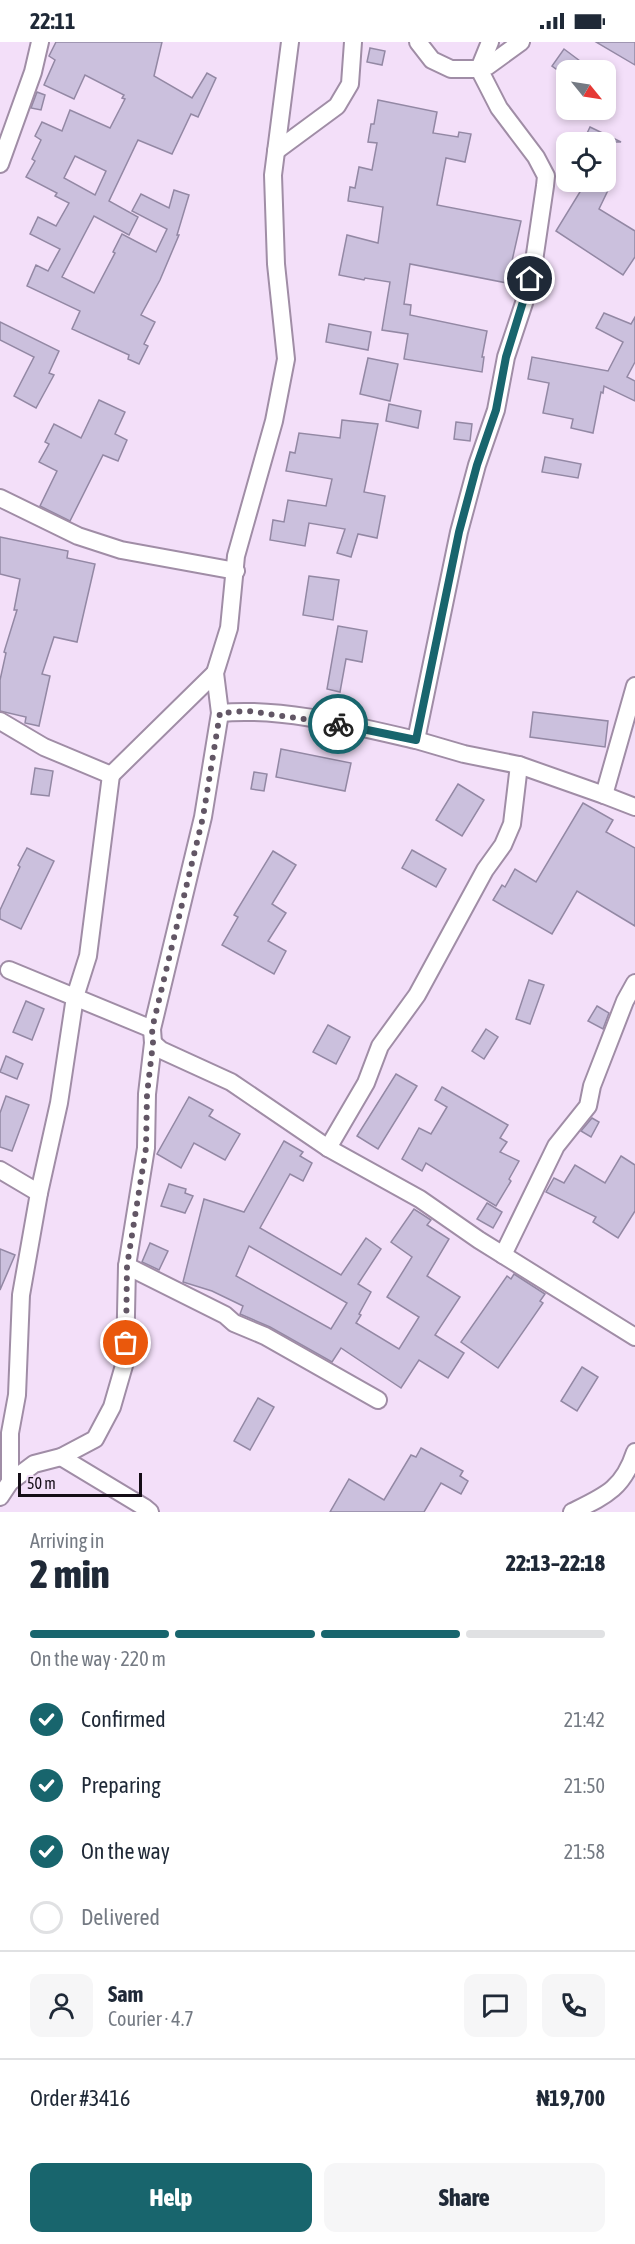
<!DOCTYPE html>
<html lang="en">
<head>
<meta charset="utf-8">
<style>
	body { margin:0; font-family:"Asap Condensed",sans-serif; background:#f6f6f7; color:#1f2937; height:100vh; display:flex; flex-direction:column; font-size:22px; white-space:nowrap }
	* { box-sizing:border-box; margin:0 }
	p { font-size:20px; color:#747a83 }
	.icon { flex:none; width:33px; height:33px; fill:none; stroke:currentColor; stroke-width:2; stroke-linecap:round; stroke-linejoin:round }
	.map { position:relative; height:1470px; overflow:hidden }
	.panel { display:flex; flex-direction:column; background:#fff; flex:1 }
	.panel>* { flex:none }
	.needle { width:39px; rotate:120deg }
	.buttons { position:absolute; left:556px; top:18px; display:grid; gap:12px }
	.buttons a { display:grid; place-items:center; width:60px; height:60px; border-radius:12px; background:#fff; box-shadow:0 3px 9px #0003; font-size:30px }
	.scale { position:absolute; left:18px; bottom:15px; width:124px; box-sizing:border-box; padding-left:6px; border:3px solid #140d16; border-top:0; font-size:16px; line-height:21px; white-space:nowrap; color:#140d16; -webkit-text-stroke:4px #f3dff9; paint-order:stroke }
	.pin { position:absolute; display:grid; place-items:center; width:51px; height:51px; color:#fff; margin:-26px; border:3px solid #fff; border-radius:50%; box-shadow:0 2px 6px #0007 }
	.courier { position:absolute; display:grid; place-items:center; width:60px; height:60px; margin:-30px; border:4px solid #18656d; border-radius:50%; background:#fff; color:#222; box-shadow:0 2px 8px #0007 }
	.head em { font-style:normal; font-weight:800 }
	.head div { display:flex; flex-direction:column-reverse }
	.head { display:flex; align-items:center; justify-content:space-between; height:102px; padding:0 30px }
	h1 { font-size:39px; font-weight:800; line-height:45px }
	.bar { display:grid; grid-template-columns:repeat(4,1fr); gap:9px 6px; align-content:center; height:72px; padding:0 30px }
	.bar i { height:8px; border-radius:4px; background:#e0e1e3 }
	.bar .active { background:#18656d }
	.bar p { grid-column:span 4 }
	.line { display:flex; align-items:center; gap:15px; padding:0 30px; border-top:2px solid #e0e1e3 }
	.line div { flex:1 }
	.round { display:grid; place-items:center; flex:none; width:63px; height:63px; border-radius:12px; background:#f6f6f7 }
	ol { padding:0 30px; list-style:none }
	li { display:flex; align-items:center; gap:18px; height:66px }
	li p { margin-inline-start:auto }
	li .icon { padding:6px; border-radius:50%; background:#18656d; color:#fff; stroke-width:4 }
	li:last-child { color:#747a83 }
	li i { width:33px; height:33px; border:3px solid #e0e1e3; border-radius:50% }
	.action { display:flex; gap:12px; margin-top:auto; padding:12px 30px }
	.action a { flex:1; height:69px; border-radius:12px; background:#18656d; color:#fff; font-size:24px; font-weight:800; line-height:69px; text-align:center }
	.action a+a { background:#f6f6f7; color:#1f2937 }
	.status { display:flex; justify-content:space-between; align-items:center; height:42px; padding:0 30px; background:#fff; direction:ltr }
	.status svg { height:16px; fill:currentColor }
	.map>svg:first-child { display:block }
</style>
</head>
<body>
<div class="status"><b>22:11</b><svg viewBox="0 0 49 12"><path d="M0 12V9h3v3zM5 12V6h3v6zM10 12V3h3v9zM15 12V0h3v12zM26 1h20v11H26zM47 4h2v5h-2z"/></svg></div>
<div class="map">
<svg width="635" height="1470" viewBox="0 0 635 1470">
	<rect width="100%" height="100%" fill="#f3dff9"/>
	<!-- building -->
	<g fill="#cbc0dd" stroke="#9388a4" stroke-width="1.5" fill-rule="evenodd">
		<path d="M56 0H162L154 34 192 56 207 31 216 36 198 75 191 72 172 112 138 98 109 159 138 175 129 193 94 174 62 235 94 251 115 211 113 210 122 192 156 210 167 187 132 169 141 152 169 166 174 148 189 153 177 193H179L160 238 141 273 155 280 144 302 148 304 139 322 128 317 129 313 72 287 80 269 27 244 36 223 48 229 60 207 30 192 38 175 56 184 69 161 55 154 57 151 26 135 35 119 32 117 41 98 35 94 42 80 62 89 70 68 110 86 125 57 122 56 124 53 85 33 74 57 44 43 55 18 49 14ZM75 114 106 129 95 153 64 136Z"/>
		<path d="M596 0H635V23Z"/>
		<path d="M370 6 385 9 382 23 367 20Z"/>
		<path d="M564 7 592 28H567V35L552 24Z"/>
		<path d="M37 50 45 53 41 68 31 66Z"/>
		<path d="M378 58 437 70 433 91 458 95 459 90 471 92 465 120 446 116 437 163 521 179 507 241 410 222 404 262 411 263 410 273 487 289 482 315H484L482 330 404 317 408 292 382 288 390 240 365 236 364 238 339 233 347 193 378 201 383 165 348 159 350 145 355 146 359 125 372 128 377 101 368 100 371 82H374Z"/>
		<path d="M590 85 621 100H583Z"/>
		<path d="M586 140H612L599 167 635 189V215L623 233 556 189Z"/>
		<path d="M604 271 631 282 635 275V320L627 335 635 339V359L604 344 603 351 601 350 593 391 571 386 573 377 543 371 549 341 528 337 532 315 608 329 623 300 596 286Z"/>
		<path d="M0 280 59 309 49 331 54 333 36 366 14 354 34 315 0 298Z"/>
		<path d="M329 282 371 290 368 308 326 300Z"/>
		<path d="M368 316 398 322 390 359 360 352Z"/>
		<path d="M99 358 125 370 115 392 127 398 118 419 103 413 70 479 40 464 57 429 39 420 49 402 45 400 54 382 81 396Z"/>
		<path d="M389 362 421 369 418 386 386 379Z"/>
		<path d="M342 378 378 382 364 450 385 454 377 496 358 492 351 515 337 511 345 487 309 481 305 504 270 498 273 478 284 480 288 458 326 464 332 437 286 429 290 410 295 411 299 391 340 396Z"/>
		<path d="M456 380 472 382 470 399 454 397Z"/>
		<path d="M545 415 581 422 578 436 542 430Z"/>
		<path d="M0 495 68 509 67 516 95 522 77 600 54 595 42 632 50 634 39 684 25 681 26 675 0 669V638L6 611 4 610 17 568H14L20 537 0 532Z"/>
		<path d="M309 534 339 538 333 578 303 573Z"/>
		<path d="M338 584 367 589 362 620 346 617 340 650 327 647Z"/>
		<path d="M533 670 608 679 605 705 530 695Z"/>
		<path d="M281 707 351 721 345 749 276 735Z"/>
		<path d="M35 726 53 729 49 754 31 752Z"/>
		<path d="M254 730 267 732 264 749 251 747Z"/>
		<path d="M458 742 484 758 462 794 436 778Z"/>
		<path d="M583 761 613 778 606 790 635 806V884L577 849 552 892 493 858 502 843 505 845 515 827 536 840Z"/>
		<path d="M27 806 54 819 21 887 0 877V868L20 825 18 823Z"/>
		<path d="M412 808 446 827 436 845 402 826Z"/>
		<path d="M273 809 296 823 272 862 286 871 268 899 286 909 274 932 222 903 238 875 234 873Z"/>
		<path d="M529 938 544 943 530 982 516 977Z"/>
		<path d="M26 959 44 967 32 998 13 990Z"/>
		<path d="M597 964 609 971 603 987 588 979Z"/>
		<path d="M328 983 350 995 336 1022 313 1010Z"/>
		<path d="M486 987 498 995 484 1017 472 1009Z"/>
		<path d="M6 1014 23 1022 17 1037 0 1030Z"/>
		<path d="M396 1032 417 1044 378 1107 357 1094Z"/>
		<path d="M442 1045 508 1083 500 1096 507 1100 500 1110 519 1119 509 1137 511 1139 496 1164 426 1121 422 1129 402 1117 419 1086 431 1092 447 1065 435 1058Z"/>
		<path d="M6 1054 29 1063 12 1109 0 1105V1071Z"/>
		<path d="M189 1055 213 1068 209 1074 240 1092 225 1118 194 1101 181 1126 157 1112Z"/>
		<path d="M592 1076 599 1080 591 1095 581 1089Z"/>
		<path d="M284 1099 303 1110 300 1114 312 1121 303 1139 290 1132 260 1186 341 1233 366 1196 381 1207 358 1242 371 1250 359 1272 361 1273 356 1281 399 1307 419 1275 387 1255 412 1215 391 1200 414 1167 431 1178 427 1183 449 1197 427 1234 460 1255 435 1293 464 1311 448 1336 419 1318 401 1346 341 1306 332 1320 270 1285 240 1272 243 1264 212 1249 183 1240 204 1157 244 1170ZM249 1204 347 1261 331 1287 236 1234Z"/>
		<path d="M621 1114 635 1123V1169L618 1196 593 1180 596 1175 546 1150 554 1136 564 1141 575 1123 605 1141Z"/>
		<path d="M169 1142 186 1147 185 1151 193 1154 185 1171 161 1164Z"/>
		<path d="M487 1161 502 1170 493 1186 477 1177Z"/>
		<path d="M150 1201 168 1209 159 1228 142 1220Z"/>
		<path d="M0 1207 15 1213 0 1248Z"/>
		<path d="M514 1232 545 1252 540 1259 543 1261 498 1326 461 1300 507 1234 511 1237Z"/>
		<path d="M582 1325 598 1335 577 1369 561 1359Z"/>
		<path d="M258 1356 274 1365 250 1408 234 1399Z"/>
		<path d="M421 1406 463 1429 460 1434 468 1439 461 1452 441 1441 424 1470H330L349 1437 384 1458 411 1413 416 1415Z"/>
	</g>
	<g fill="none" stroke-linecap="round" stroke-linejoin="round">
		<!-- minor casing -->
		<g stroke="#a08da6" stroke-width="20">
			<g id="minor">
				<path d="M418 0 432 18 451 27H479L488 24 521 0"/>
				<path d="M276 109 337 64 350 42 353 0"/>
				<path d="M0 122 33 30 40 0"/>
				<path d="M0 456 78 494 121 508 236 529"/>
				<path d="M220 671C282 665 355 684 416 698L459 490 477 423 496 368 506 315 526 255 534 219 545 144 546 134 536 115 499 66 479 27 490 0"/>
				<path d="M0 679 44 705 111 733 215 631"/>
				<path d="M416 698 464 712 519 723 604 753 635 644"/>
				<path d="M604 753 635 765"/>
				<path d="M9 928 152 987"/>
				<path d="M153 1001 161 1008 231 1040 328 1106 420 1157 479 1198 635 1295"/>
				<path d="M328 1106 366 1041 380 1004 417 953 485 828 503 803 512 782 519 723"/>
				<path d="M0 1128 39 1151 21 1253 17 1353 10 1391V1440"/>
				<path d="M39 1151 59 1061 75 955 88 914 111 733"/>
				<path d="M503 1213 556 1104 588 1064 592 1044 625 959 635 941"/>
				<path d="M127 1224 225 1273 234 1281 265 1294 378 1358"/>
				<path d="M61 1415 144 1465 150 1470"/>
				<path d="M0 1455 10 1440 34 1422 61 1415 95 1397 112 1365 125 1320 127 1224 146 1106 147 1052 153 1001 152 987 203 775 220 671 215 631 229 586 236 514 274 379 286 317 276 222 273 133 290 0"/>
				<path d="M572 1470C605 1454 623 1447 635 1410"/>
			</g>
		</g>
		<!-- minor -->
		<use href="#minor" stroke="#fff" stroke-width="16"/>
	</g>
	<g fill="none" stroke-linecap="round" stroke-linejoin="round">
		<!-- done -->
		<path stroke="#625665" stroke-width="6" stroke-dasharray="0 10.8" d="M126 1301 127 1224 146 1106 147 1052 153 1001 152 987 203 775 220 671 248 669 338 682"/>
		<!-- route -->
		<path stroke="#18656d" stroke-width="8" d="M338 682 416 698 459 490 477 423 496 368 506 315 530 237"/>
	</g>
</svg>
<div class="buttons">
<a><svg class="needle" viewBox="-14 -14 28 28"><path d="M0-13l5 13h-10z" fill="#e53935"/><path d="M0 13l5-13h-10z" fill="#747a83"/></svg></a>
<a><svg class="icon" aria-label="locate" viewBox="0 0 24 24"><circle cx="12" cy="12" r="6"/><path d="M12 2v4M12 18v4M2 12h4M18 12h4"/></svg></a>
</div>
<div class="scale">50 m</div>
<div class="pin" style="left:126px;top:1301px;background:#ea580c"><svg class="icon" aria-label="bag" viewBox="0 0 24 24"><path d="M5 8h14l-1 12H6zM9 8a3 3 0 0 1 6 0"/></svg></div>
<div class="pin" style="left:530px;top:237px;background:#1f2937"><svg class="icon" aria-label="home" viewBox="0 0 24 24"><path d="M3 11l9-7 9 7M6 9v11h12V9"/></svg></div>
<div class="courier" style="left:338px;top:682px"><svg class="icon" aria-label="bike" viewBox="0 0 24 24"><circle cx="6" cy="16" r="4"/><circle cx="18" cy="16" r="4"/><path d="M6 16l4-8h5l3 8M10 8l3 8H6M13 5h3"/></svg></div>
</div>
<section class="panel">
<div class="head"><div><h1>2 min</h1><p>Arriving in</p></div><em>22:13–22:18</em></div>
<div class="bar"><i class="active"></i><i class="active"></i><i class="active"></i><i></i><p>On the way · 220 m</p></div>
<ol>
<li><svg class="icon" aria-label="check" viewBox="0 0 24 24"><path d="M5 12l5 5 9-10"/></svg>Confirmed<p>21:42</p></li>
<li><svg class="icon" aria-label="check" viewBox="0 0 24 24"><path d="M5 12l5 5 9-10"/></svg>Preparing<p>21:50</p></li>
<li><svg class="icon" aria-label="check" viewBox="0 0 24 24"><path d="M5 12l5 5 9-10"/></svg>On the way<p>21:58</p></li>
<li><i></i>Delivered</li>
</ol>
<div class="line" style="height:108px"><a class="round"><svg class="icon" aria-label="person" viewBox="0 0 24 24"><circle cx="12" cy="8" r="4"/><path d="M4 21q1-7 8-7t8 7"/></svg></a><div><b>Sam</b><p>Courier · 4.7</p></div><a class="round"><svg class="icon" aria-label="chat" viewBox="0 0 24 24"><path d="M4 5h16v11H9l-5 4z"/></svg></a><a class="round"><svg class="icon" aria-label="phone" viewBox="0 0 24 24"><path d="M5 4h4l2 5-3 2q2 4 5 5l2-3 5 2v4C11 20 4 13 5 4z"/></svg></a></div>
<div class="line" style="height:78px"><div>Order #3416</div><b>₦19,700</b></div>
<div class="action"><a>Help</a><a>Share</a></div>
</section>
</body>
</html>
